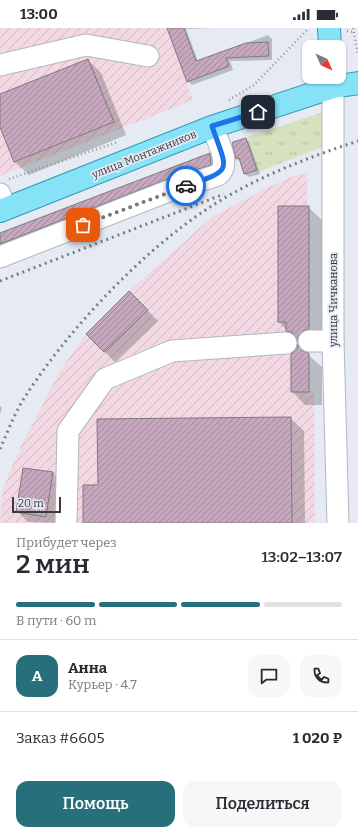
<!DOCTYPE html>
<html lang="ru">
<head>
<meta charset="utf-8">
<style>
	body { margin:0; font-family:Bitter,serif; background:#f7f7f7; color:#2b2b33; height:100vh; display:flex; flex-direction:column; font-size:15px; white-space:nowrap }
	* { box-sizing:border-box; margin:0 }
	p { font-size:13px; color:#7c7c81 }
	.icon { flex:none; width:22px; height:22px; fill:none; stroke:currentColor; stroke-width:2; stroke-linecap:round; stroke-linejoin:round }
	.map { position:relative; height:495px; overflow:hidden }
	.side { display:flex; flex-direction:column; background:#fff; flex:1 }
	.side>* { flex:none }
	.needle { width:26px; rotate:135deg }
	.controls { position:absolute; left:302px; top:12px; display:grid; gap:8px }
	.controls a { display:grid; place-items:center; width:44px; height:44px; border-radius:8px; background:#fff; box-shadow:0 1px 3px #0004; font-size:20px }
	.scale { position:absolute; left:12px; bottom:10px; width:49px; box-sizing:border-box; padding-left:4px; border:2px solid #383a3e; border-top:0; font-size:11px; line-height:14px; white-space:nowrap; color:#383a3e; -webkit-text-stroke:3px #e5eaf3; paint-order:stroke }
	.pin { position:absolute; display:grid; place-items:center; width:34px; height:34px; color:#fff; margin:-17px; border-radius:8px; box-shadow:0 2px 6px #0006 }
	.courier { position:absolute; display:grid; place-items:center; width:40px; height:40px; margin:-20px; border:3px solid #1a73e8; border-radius:50%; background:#fff; color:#222; box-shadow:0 1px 5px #0007 }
	.head em { font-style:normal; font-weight:600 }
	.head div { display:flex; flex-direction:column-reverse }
	.head { display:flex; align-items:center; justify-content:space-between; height:68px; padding:0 16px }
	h1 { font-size:26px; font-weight:600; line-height:30px }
	.bar { display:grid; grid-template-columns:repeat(4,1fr); gap:6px 4px; align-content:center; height:48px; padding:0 16px }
	.bar i { height:5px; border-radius:3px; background:#e1e1e2 }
	.bar .selected { background:#276f7b }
	.bar p { grid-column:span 4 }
	.line { display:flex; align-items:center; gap:10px; padding:0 16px; border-top:1px solid #e1e1e2 }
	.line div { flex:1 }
	.round { display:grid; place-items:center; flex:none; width:42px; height:42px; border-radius:12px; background:#f7f7f7 }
	.cta { display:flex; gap:8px; margin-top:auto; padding:8px 16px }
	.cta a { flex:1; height:46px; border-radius:12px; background:#276f7b; color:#fff; font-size:16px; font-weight:600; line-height:46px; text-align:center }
	.cta a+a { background:#f7f7f7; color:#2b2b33 }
	.status { display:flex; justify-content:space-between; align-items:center; height:28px; padding:0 20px; background:#fff; direction:ltr }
	.status svg { height:11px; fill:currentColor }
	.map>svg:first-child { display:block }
</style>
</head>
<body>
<div class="status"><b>13:00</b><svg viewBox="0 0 49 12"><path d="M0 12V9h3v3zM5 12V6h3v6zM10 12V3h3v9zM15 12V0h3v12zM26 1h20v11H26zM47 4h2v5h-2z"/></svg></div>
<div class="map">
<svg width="358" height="495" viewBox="0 0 358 495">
	<defs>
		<pattern id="industrial-furrows" width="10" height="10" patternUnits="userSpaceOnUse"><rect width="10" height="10" fill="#f1d8e2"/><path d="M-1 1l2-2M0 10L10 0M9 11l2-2" fill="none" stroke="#cfbac3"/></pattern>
		<pattern id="grass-tufts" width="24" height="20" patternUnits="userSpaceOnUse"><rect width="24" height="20" fill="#d5e1bf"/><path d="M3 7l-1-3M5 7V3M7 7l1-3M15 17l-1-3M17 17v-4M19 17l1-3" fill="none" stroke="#b8c2a5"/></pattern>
		<pattern id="building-hatch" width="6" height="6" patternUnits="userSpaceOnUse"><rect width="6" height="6" fill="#c5a7be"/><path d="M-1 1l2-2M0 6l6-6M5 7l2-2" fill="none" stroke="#a1899c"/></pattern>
	</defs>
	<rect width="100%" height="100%" fill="#e5eaf3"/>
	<!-- industrial -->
	<g fill="url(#industrial-furrows)">
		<path d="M0 0H167L193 72 0 148Z"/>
		<path d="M307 146 309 363 314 364 315 495H0L2 463 20 420 61 341 86 306 129 263 212 189 267 160 295 147Z"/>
	</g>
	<!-- grass -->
	<path fill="url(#grass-tufts)" d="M324 84 325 118 258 144 247 109Z"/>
	<!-- shadow -->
	<g fill="#0003">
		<path d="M168 0H215L186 1 198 33 268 7 272 11V32L230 33 233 42 192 57 188 53Z"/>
		<path d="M88 32 101 45 126 107 29 147 15 134 0 96V68Z"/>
		<path d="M246 111 249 114 260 146 249 149 245 146 241 134 236 130Z"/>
		<path d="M210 126 213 130 214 140 0 221V206Z"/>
		<path d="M308 179 322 192V314L316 316 311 324 304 317 300 316 279 294Z"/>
		<path d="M129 264 158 293 115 334 87 306Z"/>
		<path d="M298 318 322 339V377H305L292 363Z"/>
		<path d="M0 378 2 380 0 386Z"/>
		<path d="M290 390 304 403 305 495H84Z"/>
		<path d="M53 445 64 456 57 495 28 494 17 483Z"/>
	</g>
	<!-- building -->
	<g fill="url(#building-hatch)" stroke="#81787f">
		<path d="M167 0H184L196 33 246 15 268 14 269 28 226 30 229 38 187 54Z"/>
		<path d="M88 31 114 94 14 134 0 99V66Z"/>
		<path d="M246 110 257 142 244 146 239 130 236 131 232 116 233 114Z"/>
		<path d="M210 125 211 137 162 153 0 216V205Z"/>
		<path d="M278 178H309V301L303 303 297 312 292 304 286 303V294H278Z"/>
		<path d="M129 263 148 282 104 324 86 306Z"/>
		<path d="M298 316 303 323 309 325V364H291V326L297 321Z"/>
		<path d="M291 389 292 495H83V457H98L97 391Z"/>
		<path d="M23 440 53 444 46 489 16 484Z"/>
	</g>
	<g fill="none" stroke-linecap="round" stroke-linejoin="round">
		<!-- minor casing -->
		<g stroke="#b2b7c0" stroke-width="23">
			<g id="minor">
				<path d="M0 37 86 17 148 28"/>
				<path d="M333 59V313L338 495"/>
				<path d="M0 166 5 180"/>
				<path d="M0 229 166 164 218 147C232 136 217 112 212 99"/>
				<path d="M309 313H333"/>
				<path d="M66 495 68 403 105 351 172 323 286 315"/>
			</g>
		</g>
		<!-- major casing -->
		<g stroke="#359bb3" stroke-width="24">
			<g id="major">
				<path d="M329 0 330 19"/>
				<path d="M0 183 212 99 333 59 358 55"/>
			</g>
		</g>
		<!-- path -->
		<g stroke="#92959c" stroke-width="2.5" stroke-dasharray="1 3" stroke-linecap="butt">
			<path d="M353 0 358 27"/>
			<path d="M347 3 353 4"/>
			<path d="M229 72 254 57 306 3 307 0"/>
			<path d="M9 151 118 114"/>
		</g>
		<!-- minor -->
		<use href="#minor" stroke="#fff" stroke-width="21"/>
		<!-- major -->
		<use href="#major" stroke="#85e2f7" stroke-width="22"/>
		<!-- rail -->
		<g stroke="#7a7d83" stroke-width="3" stroke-dasharray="2 4" stroke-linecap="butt">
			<path d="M0 253 224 166"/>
			<path d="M0 421C7 405 14 387 23 372 66 304 140 225 207 181 252 151 306 130 358 113"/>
		</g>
	</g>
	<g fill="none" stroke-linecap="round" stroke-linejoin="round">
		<!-- done -->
		<path stroke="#75787d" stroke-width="4" stroke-dasharray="0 7.2" d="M83 197 186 158"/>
		<!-- route -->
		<path stroke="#1a73e8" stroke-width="5" d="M186 158C234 141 228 145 212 98L258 84"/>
	</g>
	<g text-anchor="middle" stroke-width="3.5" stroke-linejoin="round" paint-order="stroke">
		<!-- street labels -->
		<g font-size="11" fill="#383a3e" stroke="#e5eaf3">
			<text transform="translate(144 126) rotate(-22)" y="4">улица Монтажников</text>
			<text transform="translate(333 272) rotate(-90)" y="4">улица Чичканова</text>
		</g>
	</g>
</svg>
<div class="controls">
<a><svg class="needle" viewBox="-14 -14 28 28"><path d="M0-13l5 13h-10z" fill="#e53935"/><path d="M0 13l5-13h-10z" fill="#7c7c81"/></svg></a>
</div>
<div class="scale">20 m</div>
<div class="pin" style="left:83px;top:197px;background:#ea580c"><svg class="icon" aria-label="bag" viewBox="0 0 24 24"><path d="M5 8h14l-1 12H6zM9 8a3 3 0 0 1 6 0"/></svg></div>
<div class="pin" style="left:258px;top:84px;background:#1f2937"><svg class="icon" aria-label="home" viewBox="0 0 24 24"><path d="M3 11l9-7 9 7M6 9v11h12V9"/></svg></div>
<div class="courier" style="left:186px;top:158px"><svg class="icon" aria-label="car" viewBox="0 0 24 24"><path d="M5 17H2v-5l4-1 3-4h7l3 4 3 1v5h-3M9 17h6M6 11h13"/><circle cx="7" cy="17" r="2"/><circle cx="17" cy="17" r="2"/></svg></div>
</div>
<section class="side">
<div class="head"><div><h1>2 мин</h1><p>Прибудет через</p></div><em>13:02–13:07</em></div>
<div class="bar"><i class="selected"></i><i class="selected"></i><i class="selected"></i><i></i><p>В пути · 60 m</p></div>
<div class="line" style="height:72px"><b class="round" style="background:#276f7b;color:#fff">А</b><div><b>Анна</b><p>Курьер · 4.7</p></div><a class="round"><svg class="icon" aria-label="chat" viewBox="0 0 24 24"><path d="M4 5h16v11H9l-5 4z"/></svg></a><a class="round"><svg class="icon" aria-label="phone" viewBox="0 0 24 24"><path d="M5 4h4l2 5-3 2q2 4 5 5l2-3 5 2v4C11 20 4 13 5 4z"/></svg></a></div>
<div class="line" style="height:52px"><div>Заказ #6605</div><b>1 020 ₽</b></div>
<div class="cta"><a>Помощь</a><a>Поделиться</a></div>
</section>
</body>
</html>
